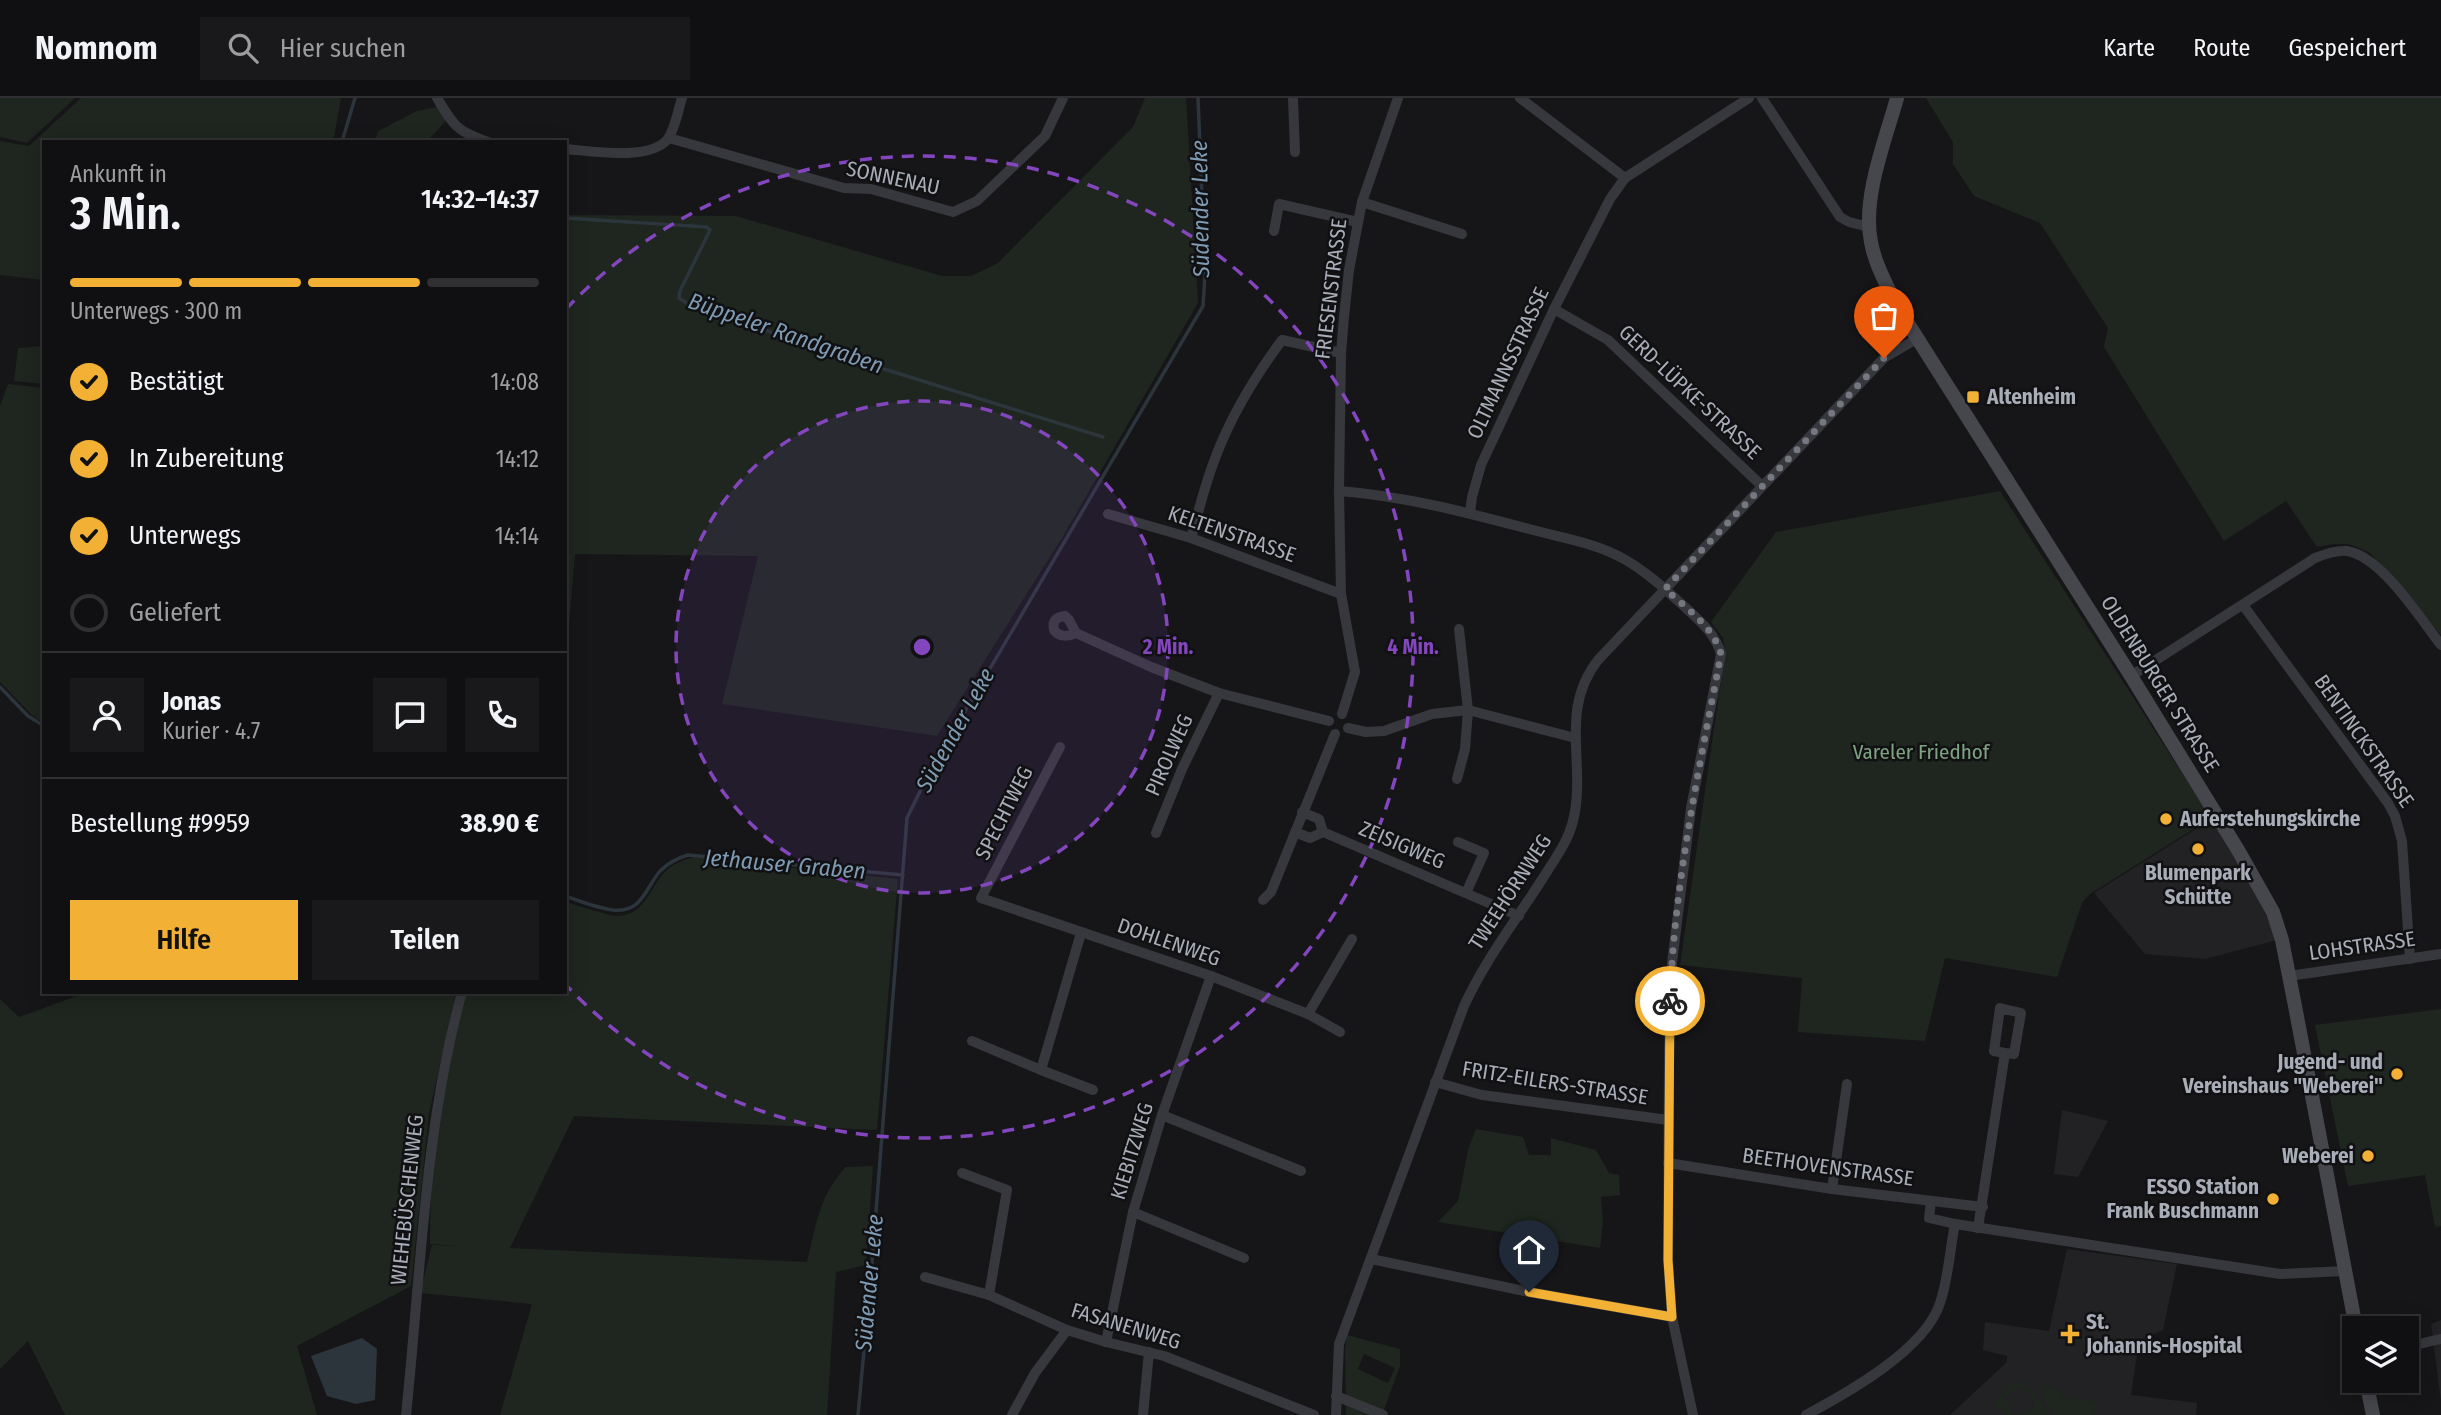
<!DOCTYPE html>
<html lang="de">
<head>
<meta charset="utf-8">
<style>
	body { margin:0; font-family:"Fira Sans Condensed",sans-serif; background:#19191b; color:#f1f3f6; height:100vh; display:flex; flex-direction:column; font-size:26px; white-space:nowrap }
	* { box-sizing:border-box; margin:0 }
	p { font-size:23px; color:#9c9d9f }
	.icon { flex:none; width:38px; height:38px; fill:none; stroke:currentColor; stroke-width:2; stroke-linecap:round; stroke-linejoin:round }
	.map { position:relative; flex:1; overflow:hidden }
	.panel { position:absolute; left:42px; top:42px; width:525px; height:854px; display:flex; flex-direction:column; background:#101012; border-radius:0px; box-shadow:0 4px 18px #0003,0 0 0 2px #303032 }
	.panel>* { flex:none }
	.controls { position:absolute; left:2342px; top:1218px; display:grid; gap:14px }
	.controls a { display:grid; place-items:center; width:77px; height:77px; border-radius:0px; background:#101012; box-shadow:0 4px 18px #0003,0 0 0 2px #303032; font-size:35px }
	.pin { position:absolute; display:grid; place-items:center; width:60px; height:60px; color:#fff; margin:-72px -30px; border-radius:50% 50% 50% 0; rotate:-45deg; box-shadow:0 0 7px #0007 }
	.pin .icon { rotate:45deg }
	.courier { position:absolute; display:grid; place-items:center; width:70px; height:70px; margin:-35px; border:5px solid #f2b134; border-radius:50%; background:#fff; color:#222; box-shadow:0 2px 9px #0007 }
	.summary em { font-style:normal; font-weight:600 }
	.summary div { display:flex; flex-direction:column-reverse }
	.summary { display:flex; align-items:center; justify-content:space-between; height:119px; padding:0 28px }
	h1 { font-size:46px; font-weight:600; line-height:52px }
	.bar { display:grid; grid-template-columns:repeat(4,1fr); gap:10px 7px; align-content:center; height:84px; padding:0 28px }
	.bar i { height:9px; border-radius:5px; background:#303032 }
	.bar .active { background:#f2b134 }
	.bar p { grid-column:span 4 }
	.line { display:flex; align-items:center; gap:18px; padding:0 28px; border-top:2px solid #303032 }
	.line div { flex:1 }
	.round { display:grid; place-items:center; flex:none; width:74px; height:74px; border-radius:0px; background:#19191b }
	ol { padding:0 28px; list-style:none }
	li { display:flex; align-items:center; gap:21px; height:77px }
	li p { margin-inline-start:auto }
	li .icon { padding:7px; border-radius:50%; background:#f2b134; color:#111; stroke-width:4 }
	li:last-child { color:#9c9d9f }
	li i { width:38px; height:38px; border:4px solid #303032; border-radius:50% }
	.action { display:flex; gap:14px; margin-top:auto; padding:14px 28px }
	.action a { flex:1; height:80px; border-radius:0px; background:#f2b134; color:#111; font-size:28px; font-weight:600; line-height:80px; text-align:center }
	.action a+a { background:#19191b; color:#f1f3f6 }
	header { display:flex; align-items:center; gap:42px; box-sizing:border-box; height:98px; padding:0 35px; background:#101012; border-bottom:2px solid #303032 }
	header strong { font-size:33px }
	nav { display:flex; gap:38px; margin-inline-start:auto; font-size:24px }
	.search { width:490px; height:63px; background:#19191b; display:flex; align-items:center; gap:18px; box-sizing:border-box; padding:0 24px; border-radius:0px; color:#9c9d9f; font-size:26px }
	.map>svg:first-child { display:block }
</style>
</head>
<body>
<header>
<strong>Nomnom</strong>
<div class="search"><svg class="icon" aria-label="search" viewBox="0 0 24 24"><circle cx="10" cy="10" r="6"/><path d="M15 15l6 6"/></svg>Hier suchen</div>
<nav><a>Karte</a><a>Route</a><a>Gespeichert</a></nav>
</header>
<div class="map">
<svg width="2441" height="1317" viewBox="0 0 2441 1317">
	<rect width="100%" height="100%" fill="#161618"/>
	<!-- built -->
	<g fill="#222225">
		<path d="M2215 719 2264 812 2277 842 2205 861 2145 856 2094 795Z"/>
		<path d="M2062 1012 2108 1023 2078 1079 2054 1076Z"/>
		<path d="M2067 1151 2177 1166 2163 1232 2150 1238 2138 1249 2131 1297 2197 1305 2196 1317H1950L2007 1264V1258L1983 1252 1985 1224 2049 1233Z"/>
		<path d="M2441 1222V1303L2431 1226Z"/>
	</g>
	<!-- green -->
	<g fill="#1e261f" fill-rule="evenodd">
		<path d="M0 0H75L27 45 0 39Z"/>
		<path d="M81 0H339L341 1 333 44H44V182L0 177V43L29 48Z"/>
		<path d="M1145 0H1186L1198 205 1062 440 937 638 722 606 758 458 575 456 565 575V117L736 118 942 178H971L998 165 1133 29Z"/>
		<path d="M1926 0H2441V537L2369 454 2349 446H2334L2317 449 2286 403 2224 443 2104 249 2108 230 2040 125 1974 98 1953 66V44Z"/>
		<path d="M437 9 446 23 426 44H378L376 40 378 33 417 13Z"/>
		<path d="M44 248V286L14 283 18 250Z"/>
		<path d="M8 286 44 290V625L32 617 0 584V308Z"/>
		<path d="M2000 393 2211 720 2090 796 2082 805 2057 879 1945 860 1925 943 1798 934 1802 880 1680 867 1725 554 1723 540 1711 524 1776 434Z"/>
		<path d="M693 759 898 781 877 1032 574 1018 510 1150 807 1164C816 1128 819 1097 846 1069L873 1068 866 1167 836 1174 827 1317H500L532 1206 420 1195 432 1147 456 1148 430 1146C429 1060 446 977 465 894H565V804C578 807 607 818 618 818 647 817 650 786 668 771 675 765 684 762 693 759Z"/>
		<path d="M88 894H456L429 1016 411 1188 297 1248 317 1317H65L28 1243 0 1271V901L19 919Z"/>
		<path d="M2441 911V1128L2435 1129 2425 1077 2348 1088 2315 927Z"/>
		<path d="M1476 1031 1523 1039 1529 1057H1551V1040L1596 1052 1609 1075 1619 1077 1620 1097 1601 1099 1603 1124 1600 1150 1438 1124 1458 1103 1468 1052Z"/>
		<path d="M1347 1237 1400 1251V1268L1382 1317H1346L1345 1252ZM1364 1256 1395 1270 1388 1285 1358 1271Z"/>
		<path d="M2014 1282C2031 1285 2041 1303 2049 1317H2019L2035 1307 2024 1288 2004 1300 2014 1317H2003L1995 1308 1997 1303Z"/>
		<path d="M2044 1288 2061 1291 2060 1298 2096 1304 2095 1314 2090 1317H2053L2042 1298Z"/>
	</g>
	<!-- water -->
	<path fill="#2c353c" d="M362 1240 377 1251 375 1302 356 1306 327 1298 311 1258Z"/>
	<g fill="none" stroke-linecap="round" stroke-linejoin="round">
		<!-- stream -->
		<g stroke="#2c353c" stroke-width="3.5">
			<path d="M342 44 355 0"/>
			<path d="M565 120 707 129 710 132 680 193 679 200 688 206 842 258 1103 339"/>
			<path d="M0 589 28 618 44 628"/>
			<path d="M565 798C580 803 597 810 613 812 642 815 645 791 660 773 668 765 678 760 688 757L903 777"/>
			<path d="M858 1317 871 1177 907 720 931 671 1203 208 1205 176 1198 0"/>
		</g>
		<!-- minor -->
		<g stroke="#37383d" stroke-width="10">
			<path d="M437 0C454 28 456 33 488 44"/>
			<path d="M1293 0 1295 54"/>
			<path d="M1520 0 1625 80"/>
			<path d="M1762 0 1840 119 1849 124 1869 129"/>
			<path d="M669 40 844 90 871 91 953 114 977 103 1045 38 1063 0"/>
			<path d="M565 51C592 53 648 63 667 42 675 32 678 12 682 0"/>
			<path d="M1362 104 1462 136"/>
			<path d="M1274 133 1279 106 1358 124"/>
			<path d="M1554 211 1608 242 1762 388"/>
			<path d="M1884 260 1918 240"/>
			<path d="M1339 393C1405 398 1469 415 1533 432 1563 440 1596 445 1624 461 1647 474 1667 493 1687 511 1702 525 1715 536 1721 556L1691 710 1672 865 1669 951 1668 1162 1672 1219 1693 1317"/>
			<path d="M1470 415 1472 399 1481 367 1554 211 1610 101 1625 80 1749 0"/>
			<path d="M1108 416 1191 440 1341 496"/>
			<path d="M1191 440C1198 416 1204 390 1213 366 1229 321 1253 281 1282 242L1341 255"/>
			<path d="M2243 507 2388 705 2395 718 2402 743 2410 861"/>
			<path d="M1076 535C1068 539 1059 539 1054 532 1052 523 1056 519 1065 518L1069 522 1076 535 1151 569 1219 595 1329 623"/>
			<path d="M2131 578 2315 460C2325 456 2336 452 2347 453 2381 458 2420 520 2441 547"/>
			<path d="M1342 616 1355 574 1341 496 1339 393 1341 255 1344 219 1349 172 1362 104 1398 0"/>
			<path d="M1348 630 1366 634 1384 633 1432 616 1468 612 1575 640"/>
			<path d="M1060 649 981 800 1211 878 1308 916 1340 934"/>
			<path d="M1457 681 1465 651 1468 612 1459 531"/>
			<path d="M1302 714 1319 721 1323 734"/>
			<path d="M1295 734 1310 740 1323 734"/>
			<path d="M1323 734 1519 818"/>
			<path d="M1156 735 1182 671 1219 595"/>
			<path d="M1458 744 1484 755 1466 795"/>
			<path d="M1263 802 1271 794 1335 636"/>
			<path d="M1081 835 1041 972 1093 992"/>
			<path d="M2289 878 2441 856"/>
			<path d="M1308 916 1352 841"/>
			<path d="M972 943 1041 972"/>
			<path d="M1435 984 1482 997 1668 1022"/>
			<path d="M1162 1017 1301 1073"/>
			<path d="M1668 1065 1832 1091 1983 1109"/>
			<path d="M962 1075 1007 1092 989 1197"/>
			<path d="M1832 1091 1847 986"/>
			<path d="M1931 1103 1929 1120 1955 1126 2280 1176 2345 1173"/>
			<path d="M1133 1114 1244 1160"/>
			<path d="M1978 1130 2005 955 2014 956 2021 915 2000 910 1994 953 2005 955"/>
			<path d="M1371 1161 1529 1194 1672 1219"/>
			<path d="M925 1179 989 1197 1067 1232 1106 1244 1164 1258 1314 1317"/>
			<path d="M1106 1244 1133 1114 1162 1017 1211 878"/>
			<path d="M2406 1249 2440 1241"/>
			<path d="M1336 1298 1383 1317"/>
			<path d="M406 1317C421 1175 424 1032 462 894"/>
			<path d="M1012 1317 1035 1275 1067 1232"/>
			<path d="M1143 1317 1149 1254"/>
			<path d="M1336 1317 1339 1246 1464 908C1485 862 1516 822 1543 780 1554 762 1568 744 1573 723 1587 666 1558 613 1598 562L1884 260 1896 238 1910 229"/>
			<path d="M1806 1317C1847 1295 1925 1252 1940 1205 1948 1183 1950 1150 1955 1126"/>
		</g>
		<!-- secondary -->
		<g stroke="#45474d" stroke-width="14">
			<path d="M1897 0C1885 43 1862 100 1871 144 1875 166 1886 185 1895 205L2131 578 2238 752 2273 814 2282 842 2295 908 2356 1230"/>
			<path d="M2366 1283 2373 1317"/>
		</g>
	</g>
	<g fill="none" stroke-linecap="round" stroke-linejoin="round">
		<!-- done -->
		<path stroke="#757880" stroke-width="7" stroke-dasharray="0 12.6" d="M1670 903C1674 786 1699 671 1721 556 1713 528 1686 510 1665 491L1884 260"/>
		<!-- route -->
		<path stroke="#f2b134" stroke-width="9" d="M1529 1194 1672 1219 1668 1162 1670 903"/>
	</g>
	<!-- distance rings -->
	<circle cx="922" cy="549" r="246" fill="#8446be" fill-opacity=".12"/>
	<g fill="none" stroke="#8446be" stroke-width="3.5" stroke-dasharray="12 9">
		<circle cx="922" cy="549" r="246"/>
		<path d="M566 211A491 491 0 1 1 566 887"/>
	</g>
	<!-- markers -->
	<g fill="#f2b134" stroke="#111113" stroke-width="2.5">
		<rect x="1966" y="292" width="14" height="14" rx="3.5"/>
		<circle cx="2166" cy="721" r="7"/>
		<circle cx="2198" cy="751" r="7"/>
		<circle cx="2397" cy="976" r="7"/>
		<circle cx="2368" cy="1058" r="7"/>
		<circle cx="2273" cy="1101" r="7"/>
		<path d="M2066.5 1225.5h7v7h7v7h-7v7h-7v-7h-7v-7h7z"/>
	</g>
	<g text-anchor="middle" stroke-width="5" stroke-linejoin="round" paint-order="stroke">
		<!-- street labels -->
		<g font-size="21" fill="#a8adb8" stroke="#111113">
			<text transform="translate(893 80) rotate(12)" y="7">SONNENAU</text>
			<text transform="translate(1331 191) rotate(-83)" y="7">FRIESENSTRASSE</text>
			<text transform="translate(1508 265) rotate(-65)" y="7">OLTMANNSSTRASSE</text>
			<text transform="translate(1690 294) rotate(43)" y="7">GERD-LÜPKE-STRASSE</text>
			<text transform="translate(1232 436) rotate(19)" y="7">KELTENSTRASSE</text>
			<text transform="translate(2160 586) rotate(58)" y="7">OLDENBURGER STRASSE</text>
			<text transform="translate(2364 643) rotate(55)" y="7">BENTINCKSTRASSE</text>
			<text transform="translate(1169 657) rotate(-66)" y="7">PIROLWEG</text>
			<text transform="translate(1004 715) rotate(-63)" y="7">SPECHTWEG</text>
			<text transform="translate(1402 747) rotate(23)" y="7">ZEISIGWEG</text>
			<text transform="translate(1510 794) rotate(-57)" y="7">TWEEHÖRNWEG</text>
			<text transform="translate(1169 844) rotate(19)" y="7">DOHLENWEG</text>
			<text transform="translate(2362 848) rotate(-8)" y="7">LOHSTRASSE</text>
			<text transform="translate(1555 985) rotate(9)" y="7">FRITZ-EILERS-STRASSE</text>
			<text transform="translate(1132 1053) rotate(-73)" y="7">KIEBITZWEG</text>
			<text transform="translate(1828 1069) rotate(8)" y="7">BEETHOVENSTRASSE</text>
			<text transform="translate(407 1102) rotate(-84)" y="7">WIEHEBÜSCHENWEG</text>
			<text transform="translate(1126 1228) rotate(17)" y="7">FASANENWEG</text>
		</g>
		<!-- poi labels -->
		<g font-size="21" font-weight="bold" fill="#a8adb8" stroke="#111113" text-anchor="start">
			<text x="1987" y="306">Altenheim</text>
			<text x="2180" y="728">Auferstehungskirche</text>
			<text x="2198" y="782" text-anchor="middle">Blumenpark<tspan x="2198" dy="24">Schütte</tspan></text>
			<text x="2383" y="971" text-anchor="end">Jugend- und<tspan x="2383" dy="24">Vereinshaus "Weberei"</tspan></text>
			<text x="2354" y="1065" text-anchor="end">Weberei</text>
			<text x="2259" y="1096" text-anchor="end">ESSO Station<tspan x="2259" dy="24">Frank Buschmann</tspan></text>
			<text x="2086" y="1231">St.<tspan x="2086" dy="24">Johannis-Hospital</tspan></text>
		</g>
		<!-- park labels -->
		<g font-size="21" fill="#7fa381" stroke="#111113">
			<text x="1921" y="661">Vareler Friedhof</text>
		</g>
		<!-- water labels -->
		<g font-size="23" font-style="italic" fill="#7f9bb3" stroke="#111113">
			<text transform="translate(1200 111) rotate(-91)" y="8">Südender Leke</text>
			<text transform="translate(786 235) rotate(19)" y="8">Büppeler Randgraben</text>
			<text transform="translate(955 632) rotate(-61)" y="8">Südender Leke</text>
			<text transform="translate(785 766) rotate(5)" y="8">Jethauser Graben</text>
			<text transform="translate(869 1185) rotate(-85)" y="8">Südender Leke</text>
		</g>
	</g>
	<circle cx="922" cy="549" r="10" fill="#8446be" stroke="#111113" stroke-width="3.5"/>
	<g font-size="21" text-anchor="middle" font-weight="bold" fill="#8446be" stroke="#111113" stroke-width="5" stroke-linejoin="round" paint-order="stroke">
		<text x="1168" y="556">2 Min.</text>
		<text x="1413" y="556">4 Min.</text>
	</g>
</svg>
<div class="controls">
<a><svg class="icon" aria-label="layers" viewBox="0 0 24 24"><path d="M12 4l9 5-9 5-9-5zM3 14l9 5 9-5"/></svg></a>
</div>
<div class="pin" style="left:1884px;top:260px;background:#ea580c"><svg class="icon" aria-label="bag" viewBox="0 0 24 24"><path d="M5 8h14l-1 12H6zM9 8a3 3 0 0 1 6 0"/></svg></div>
<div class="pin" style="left:1529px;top:1194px;background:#1f2937"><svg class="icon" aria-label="home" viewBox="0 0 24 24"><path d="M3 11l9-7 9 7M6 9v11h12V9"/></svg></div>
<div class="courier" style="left:1670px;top:903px"><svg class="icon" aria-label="bike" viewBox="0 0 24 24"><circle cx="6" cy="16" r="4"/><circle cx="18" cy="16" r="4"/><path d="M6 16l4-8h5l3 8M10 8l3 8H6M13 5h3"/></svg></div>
<section class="panel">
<div class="summary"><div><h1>3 Min.</h1><p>Ankunft in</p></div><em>14:32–14:37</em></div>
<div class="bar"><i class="active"></i><i class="active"></i><i class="active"></i><i></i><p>Unterwegs · 300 m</p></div>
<ol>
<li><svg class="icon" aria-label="check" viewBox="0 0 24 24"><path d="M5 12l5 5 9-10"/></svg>Bestätigt<p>14:08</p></li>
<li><svg class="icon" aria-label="check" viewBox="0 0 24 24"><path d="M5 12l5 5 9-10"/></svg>In Zubereitung<p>14:12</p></li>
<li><svg class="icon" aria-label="check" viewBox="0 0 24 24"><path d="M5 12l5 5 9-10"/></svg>Unterwegs<p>14:14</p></li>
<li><i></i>Geliefert</li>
</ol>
<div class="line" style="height:126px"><a class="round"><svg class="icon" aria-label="person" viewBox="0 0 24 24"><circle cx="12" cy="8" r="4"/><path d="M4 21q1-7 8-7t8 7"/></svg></a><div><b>Jonas</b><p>Kurier · 4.7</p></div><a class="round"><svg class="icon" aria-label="chat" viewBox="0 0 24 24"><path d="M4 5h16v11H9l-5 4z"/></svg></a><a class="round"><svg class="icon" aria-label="phone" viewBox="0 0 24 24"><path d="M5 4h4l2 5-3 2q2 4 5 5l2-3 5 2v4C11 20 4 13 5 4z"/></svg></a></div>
<div class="line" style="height:91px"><div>Bestellung #9959</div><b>38.90 €</b></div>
<div class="action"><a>Hilfe</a><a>Teilen</a></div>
</section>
</div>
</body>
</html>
